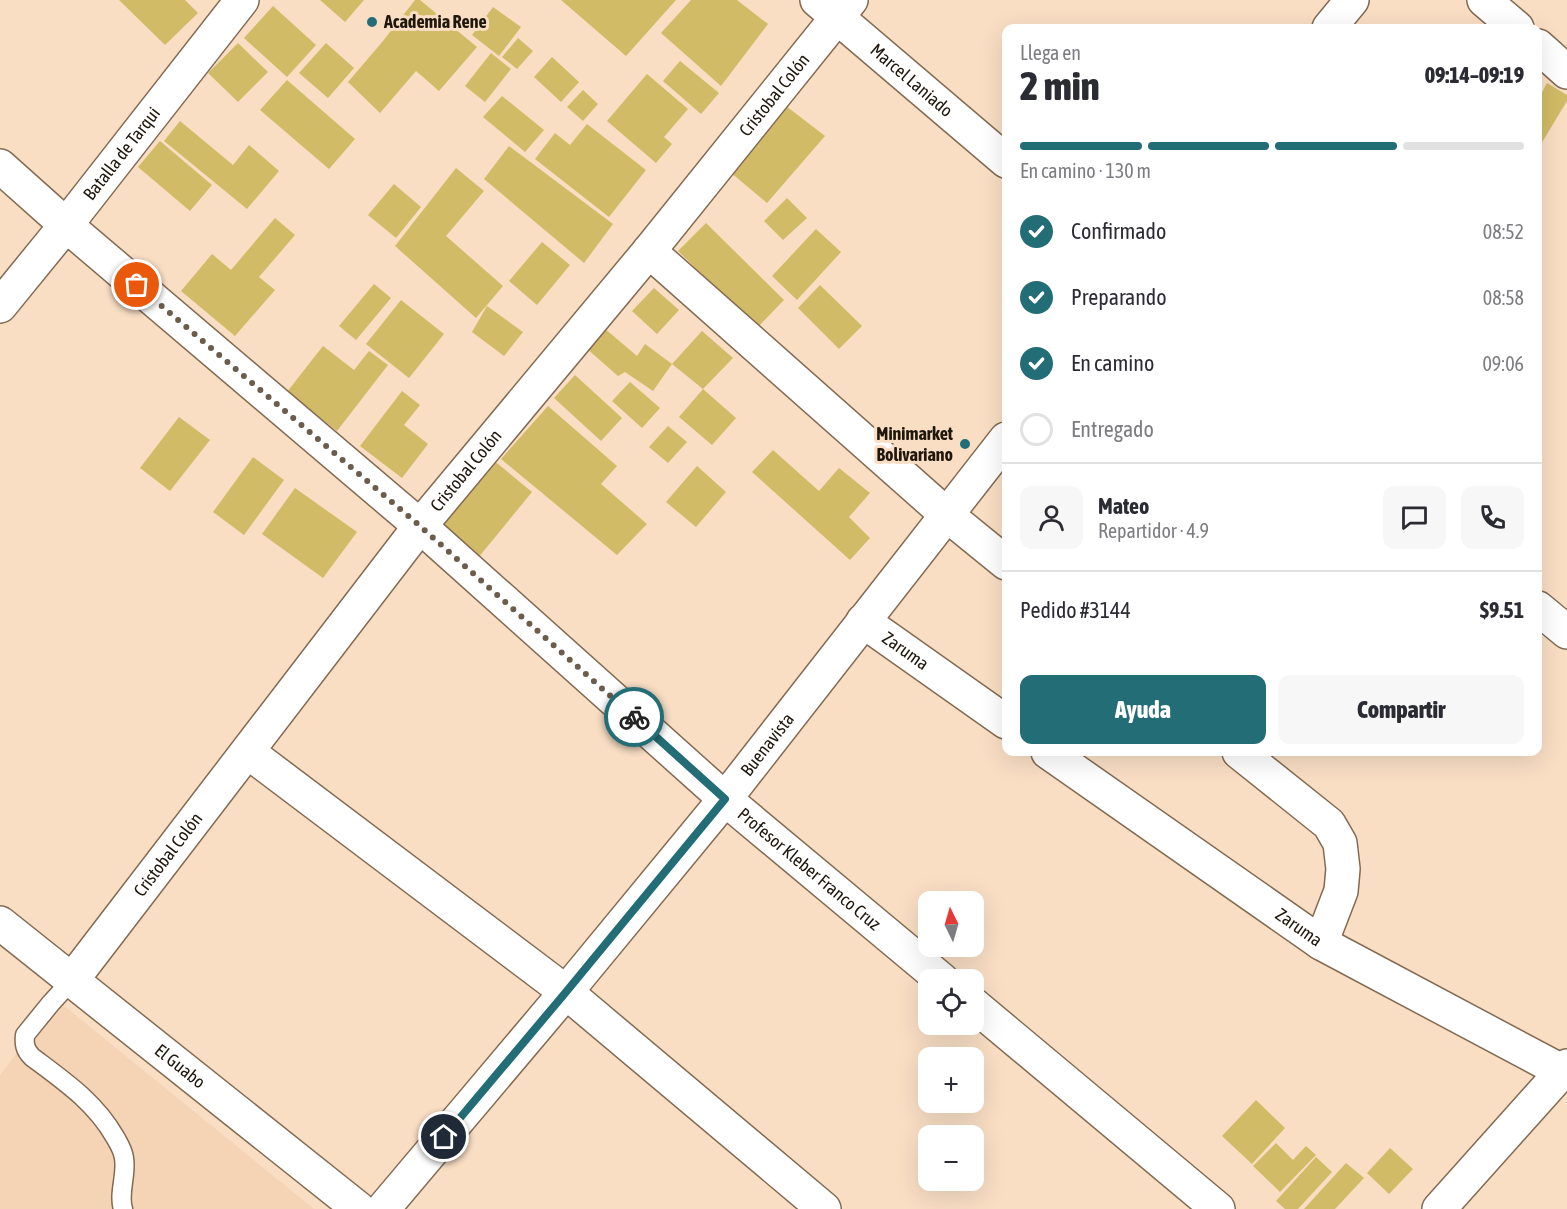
<!DOCTYPE html>
<html lang="es">
<head>
<meta charset="utf-8">
<style>
	body { margin:0; font-family:"Asap Condensed",sans-serif; background:#f7f7f7; color:#2b2b33; height:100vh; display:flex; flex-direction:column; font-size:22px; white-space:nowrap }
	* { box-sizing:border-box; margin:0 }
	p { font-size:20px; color:#7c7c81 }
	.icon { flex:none; width:33px; height:33px; fill:none; stroke:currentColor; stroke-width:2; stroke-linecap:round; stroke-linejoin:round }
	.map { position:relative; flex:1; overflow:hidden }
	.panel { position:absolute; left:1002px; top:24px; width:540px; height:732px; display:flex; flex-direction:column; background:#fff; border-radius:12px; box-shadow:0 6px 24px #0002 }
	.panel>* { flex:none }
	.needle { width:39px; rotate:355deg }
	.controls { position:absolute; left:918px; top:891px; display:grid; gap:12px }
	.controls a { display:grid; place-items:center; width:66px; height:66px; border-radius:12px; background:#fff; box-shadow:0 6px 24px #0002; font-size:30px }
	.pin { position:absolute; display:grid; place-items:center; width:51px; height:51px; color:#fff; margin:-26px; border:3px solid #fff; border-radius:50%; box-shadow:0 2px 6px #0007 }
	.courier { position:absolute; display:grid; place-items:center; width:60px; height:60px; margin:-30px; border:4px solid #236d77; border-radius:50%; background:#fff; color:#222; box-shadow:0 2px 8px #0007 }
	.summary em { font-style:normal; font-weight:800 }
	.summary div { display:flex; flex-direction:column-reverse }
	.summary { display:flex; align-items:center; justify-content:space-between; height:102px; padding:0 18px }
	h1 { font-size:39px; font-weight:800; line-height:45px }
	.bar { display:grid; grid-template-columns:repeat(4,1fr); gap:9px 6px; align-content:center; height:72px; padding:0 18px }
	.bar i { height:8px; border-radius:4px; background:#e1e1e2 }
	.bar .selected { background:#236d77 }
	.bar p { grid-column:span 4 }
	.line { display:flex; align-items:center; gap:15px; padding:0 18px; border-top:2px solid #e1e1e2 }
	.line div { flex:1 }
	.round { display:grid; place-items:center; flex:none; width:63px; height:63px; border-radius:12px; background:#f7f7f7 }
	ol { padding:0 18px; list-style:none }
	li { display:flex; align-items:center; gap:18px; height:66px }
	li p { margin-inline-start:auto }
	li .icon { padding:6px; border-radius:50%; background:#236d77; color:#fff; stroke-width:4 }
	li:last-child { color:#7c7c81 }
	li i { width:33px; height:33px; border:3px solid #e1e1e2; border-radius:50% }
	.cta { display:flex; gap:12px; margin-top:auto; padding:12px 18px }
	.cta a { flex:1; height:69px; border-radius:12px; background:#236d77; color:#fff; font-size:24px; font-weight:800; line-height:69px; text-align:center }
	.cta a+a { background:#f7f7f7; color:#2b2b33 }
	.map>svg:first-child { display:block }
</style>
</head>
<body>
<div class="map">
<svg width="1567" height="1209" viewBox="0 0 1567 1209">
	<rect width="100%" height="100%" fill="#f9dec4"/>
	<!-- built -->
	<path fill="#f4d4b4" d="M57 1000 314 1209H0V1075Z"/>
	<!-- building -->
	<g fill="#d2bb66">
		<path d="M119 0H185L198 13 165 45Z"/>
		<path d="M320 0H364L345 22Z"/>
		<path d="M415 0H420L477 47 439 91 416 71 380 113 348 82 383 41Z"/>
		<path d="M561 0H676L626 56Z"/>
		<path d="M691 0H737L768 24 721 86 661 33Z"/>
		<path d="M273 6 316 45 287 77 244 38Z"/>
		<path d="M493 7 521 27 499 56 472 35Z"/>
		<path d="M518 38 533 51 517 69 502 57Z"/>
		<path d="M238 43 268 72 238 102 208 73Z"/>
		<path d="M326 43 354 68 328 98 299 73Z"/>
		<path d="M491 53 511 69 485 102 465 86Z"/>
		<path d="M552 57 579 82 561 102 534 77Z"/>
		<path d="M680 61 719 93 701 114 663 81Z"/>
		<path d="M647 74 688 109 664 137 672 144 656 163 607 121Z"/>
		<path d="M287 80 355 139 329 169 260 110Z"/>
		<path d="M1547 83 1567 95V101L1538 149V100Z"/>
		<path d="M583 90 598 104 583 121 567 107Z"/>
		<path d="M502 96 544 130 525 152 483 117Z"/>
		<path d="M786 106 825 136 767 203 730 172Z"/>
		<path d="M180 121 233 165 249 145 279 171 247 209 164 141Z"/>
		<path d="M587 124 646 170 609 217 535 159 555 133 570 145Z"/>
		<path d="M160 141 212 185 190 211 138 167Z"/>
		<path d="M509 146 613 224 584 263 484 179Z"/>
		<path d="M456 168 484 191 446 236 503 286 476 318 395 246Z"/>
		<path d="M394 184 421 207 396 238 368 215Z"/>
		<path d="M787 198 807 218 783 240 764 221Z"/>
		<path d="M275 218 295 235 259 277 275 290 235 336 181 291 212 254 231 270Z"/>
		<path d="M706 223 784 300 757 328 678 251Z"/>
		<path d="M816 229 841 252 797 300 772 276Z"/>
		<path d="M542 242 570 265 537 305 509 281Z"/>
		<path d="M374 284 391 298 356 340 339 326Z"/>
		<path d="M820 285 862 326 839 349 798 308Z"/>
		<path d="M654 288 679 310 657 334 632 311Z"/>
		<path d="M401 300 444 334 409 378 366 344Z"/>
		<path d="M487 306 523 332 504 356 472 332Z"/>
		<path d="M604 328 637 356 645 344 672 364 702 331 733 358 703 389 736 418 712 445 679 417 703 389 672 364 653 391 625 372 618 376 586 348Z"/>
		<path d="M323 346 354 370 369 351 388 365 337 431 287 392Z"/>
		<path d="M575 375 622 418 601 441 554 398Z"/>
		<path d="M630 382 660 408 642 428 612 401Z"/>
		<path d="M402 391 420 405 404 425 428 444 402 478 360 446Z"/>
		<path d="M548 406 617 466 601 484 647 524 617 555 501 459Z"/>
		<path d="M179 417 210 440 170 491 140 468Z"/>
		<path d="M668 426 687 442 668 463 649 447Z"/>
		<path d="M773 450 819 491 839 468 870 493 849 517 870 538 850 560 752 472Z"/>
		<path d="M253 457 284 480 244 535 213 512Z"/>
		<path d="M492 459 532 492 478 558 438 525Z"/>
		<path d="M697 466 726 492 696 527 666 502Z"/>
		<path d="M295 488 357 532 323 578 262 534Z"/>
		<path d="M1256 1100 1285 1128 1252 1164 1222 1136Z"/>
		<path d="M1276 1143 1293 1160 1306 1146 1316 1155 1280 1192 1253 1166Z"/>
		<path d="M1390 1148 1413 1169 1389 1194 1367 1173Z"/>
		<path d="M1316 1157 1332 1172 1298 1209H1285L1276 1201Z"/>
		<path d="M1346 1163 1364 1178 1335 1209H1304Z"/>
	</g>
	<g fill="none" stroke-linecap="round" stroke-linejoin="round">
		<!-- service casing -->
		<g stroke="#826a53" stroke-width="21">
			<path id="service" d="M72 980 51 1003 25 1035C24 1044 25 1050 32 1057 64 1081 95 1102 115 1137 119 1144 123 1150 124 1158 127 1175 118 1193 123 1209"/>
		</g>
		<!-- minor casing -->
		<g stroke="#826a53" stroke-width="36">
			<g id="minor">
				<path d="M1484 0 1517 28"/>
				<path d="M1538 46 1567 72"/>
				<path id="s1" d="M0 166 66 225 420 526 725 799 942 980"/>
				<path d="M649 251 947 515 1006 563"/>
				<path id="s2" d="M0 306 66 225 242 0"/>
				<path id="s3" d="M863 621 1006 722"/>
				<path d="M248 752 566 992 824 1209"/>
				<path id="s4" d="M1048 752 1321 943 1567 1074"/>
				<path d="M1239 752 1329 824 1340 843 1343 869 1341 891 1321 943"/>
				<path id="s5" d="M0 923 359 1209"/>
				<path id="s6" d="M72 980 420 526 649 251 851 0"/>
				<path d="M974 1005 1218 1209"/>
				<path d="M1439 1209 1567 1066"/>
			</g>
		</g>
		<!-- tertiary casing -->
		<g stroke="#826a53" stroke-width="36">
			<g id="tertiary">
				<path id="s7" d="M817 0 1006 161"/>
				<path d="M1329 28 1352 0"/>
				<path d="M1538 608 1567 632"/>
				<path id="s8" d="M383 1209 566 992 725 799 1006 439"/>
			</g>
		</g>
		<!-- service -->
		<use href="#service" stroke="#fff" stroke-width="18"/>
		<!-- minor -->
		<use href="#minor" stroke="#fff" stroke-width="33"/>
		<!-- tertiary -->
		<use href="#tertiary" stroke="#fff" stroke-width="33"/>
	</g>
	<g fill="none" stroke-linecap="round" stroke-linejoin="round">
		<!-- done -->
		<path stroke="#6b5c4c" stroke-width="6" stroke-dasharray="0 10.8" d="M137 285 420 526 634 717"/>
		<!-- route -->
		<path stroke="#236d77" stroke-width="8" d="M444 1137 566 992 725 799 634 717"/>
	</g>
	<!-- markers -->
	<g fill="#236d77" stroke="#f9dec4" stroke-width="2">
		<circle cx="372" cy="22" r="6"/>
		<circle cx="965" cy="444" r="6"/>
	</g>
	<g text-anchor="middle" stroke-width="6" stroke-linejoin="round" paint-order="stroke">
		<!-- poi labels -->
		<g font-size="18" font-weight="bold" fill="#1f160c" stroke="#f9dec4" text-anchor="start">
			<text x="384" y="28">Academia Rene</text>
			<text x="953" y="440" text-anchor="end">Minimarket<tspan x="953" dy="21">Bolivariano</tspan></text>
		</g>
		<!-- street labels -->
		<g font-size="18" fill="#1f160c" stroke="#f9dec4">
			<text dy="6" stroke="none"><textPath href="#s7" startOffset="124">Marcel Laniado</textPath></text>
			<text dy="6" stroke="none"><textPath href="#s6" startOffset="1130">Cristobal Colón</textPath></text>
			<text dy="6" stroke="none"><textPath href="#s2" startOffset="195">Batalla de Tarqui</textPath></text>
			<text dy="6" stroke="none"><textPath href="#s6" startOffset="644">Cristobal Colón</textPath></text>
			<text dy="6" stroke="none"><textPath href="#s3" startOffset="52">Zaruma</textPath></text>
			<text dy="6" stroke="none"><textPath href="#s8" startOffset="603">Buenavista</textPath></text>
			<text dy="6" stroke="none"><textPath href="#s6" startOffset="158">Cristobal Colón</textPath></text>
			<text dy="6" stroke="none"><textPath href="#s1" startOffset="1072">Profesor Kleber Franco Cruz</textPath></text>
			<text dy="6" stroke="none"><textPath href="#s4" startOffset="306">Zaruma</textPath></text>
			<text dy="6" stroke="none"><textPath href="#s5" startOffset="230">El Guabo</textPath></text>
		</g>
	</g>
</svg>
<div class="controls">
<a><svg class="needle" viewBox="-14 -14 28 28"><path d="M0-13l5 13h-10z" fill="#e53935"/><path d="M0 13l5-13h-10z" fill="#7c7c81"/></svg></a>
<a><svg class="icon" aria-label="locate" viewBox="0 0 24 24"><circle cx="12" cy="12" r="6"/><path d="M12 2v4M12 18v4M2 12h4M18 12h4"/></svg></a>
<a>+</a>
<a>−</a>
</div>
<div class="pin" style="left:137px;top:285px;background:#ea580c"><svg class="icon" aria-label="bag" viewBox="0 0 24 24"><path d="M5 8h14l-1 12H6zM9 8a3 3 0 0 1 6 0"/></svg></div>
<div class="pin" style="left:444px;top:1137px;background:#1f2937"><svg class="icon" aria-label="home" viewBox="0 0 24 24"><path d="M3 11l9-7 9 7M6 9v11h12V9"/></svg></div>
<div class="courier" style="left:634px;top:717px"><svg class="icon" aria-label="bike" viewBox="0 0 24 24"><circle cx="6" cy="16" r="4"/><circle cx="18" cy="16" r="4"/><path d="M6 16l4-8h5l3 8M10 8l3 8H6M13 5h3"/></svg></div>
<section class="panel">
<div class="summary"><div><h1>2 min</h1><p>Llega en</p></div><em>09:14–09:19</em></div>
<div class="bar"><i class="selected"></i><i class="selected"></i><i class="selected"></i><i></i><p>En camino · 130 m</p></div>
<ol>
<li><svg class="icon" aria-label="check" viewBox="0 0 24 24"><path d="M5 12l5 5 9-10"/></svg>Confirmado<p>08:52</p></li>
<li><svg class="icon" aria-label="check" viewBox="0 0 24 24"><path d="M5 12l5 5 9-10"/></svg>Preparando<p>08:58</p></li>
<li><svg class="icon" aria-label="check" viewBox="0 0 24 24"><path d="M5 12l5 5 9-10"/></svg>En camino<p>09:06</p></li>
<li><i></i>Entregado</li>
</ol>
<div class="line" style="height:108px"><a class="round"><svg class="icon" aria-label="person" viewBox="0 0 24 24"><circle cx="12" cy="8" r="4"/><path d="M4 21q1-7 8-7t8 7"/></svg></a><div><b>Mateo</b><p>Repartidor · 4.9</p></div><a class="round"><svg class="icon" aria-label="chat" viewBox="0 0 24 24"><path d="M4 5h16v11H9l-5 4z"/></svg></a><a class="round"><svg class="icon" aria-label="phone" viewBox="0 0 24 24"><path d="M5 4h4l2 5-3 2q2 4 5 5l2-3 5 2v4C11 20 4 13 5 4z"/></svg></a></div>
<div class="line" style="height:78px"><div>Pedido #3144</div><b>$9.51</b></div>
<div class="cta"><a>Ayuda</a><a>Compartir</a></div>
</section>
</div>
</body>
</html>
